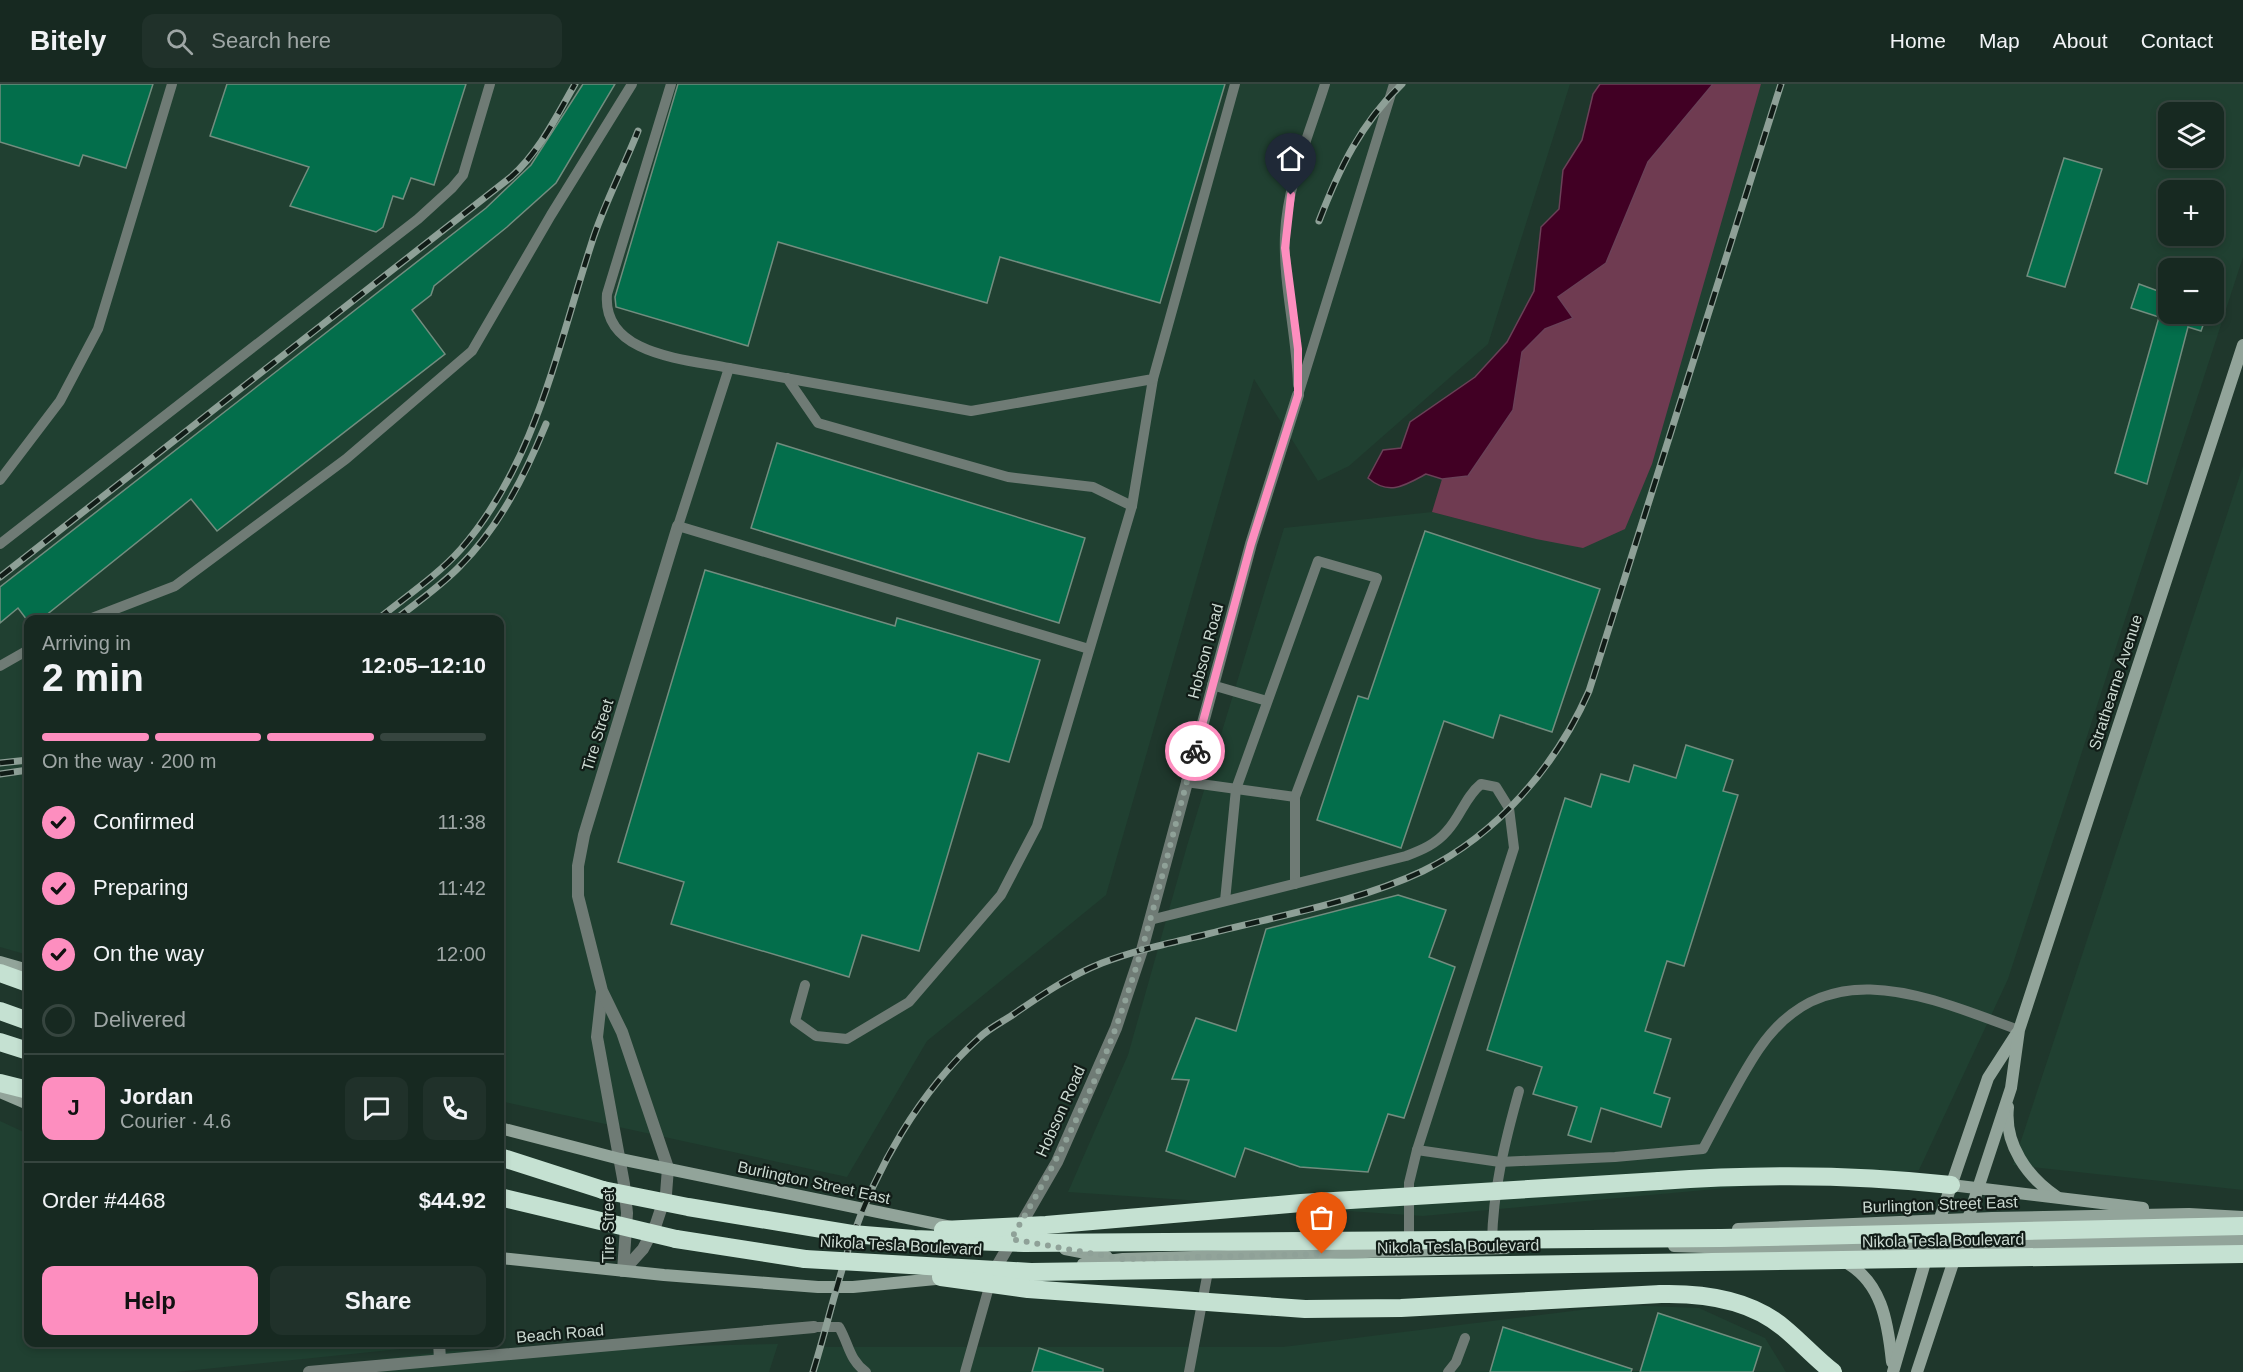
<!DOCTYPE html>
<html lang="en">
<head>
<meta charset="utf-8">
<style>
	body { margin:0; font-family:Helvetica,sans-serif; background:#20312a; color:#f1f3f6; height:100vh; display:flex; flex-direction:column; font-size:22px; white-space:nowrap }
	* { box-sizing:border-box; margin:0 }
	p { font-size:20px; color:#9ea6a5 }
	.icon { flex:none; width:33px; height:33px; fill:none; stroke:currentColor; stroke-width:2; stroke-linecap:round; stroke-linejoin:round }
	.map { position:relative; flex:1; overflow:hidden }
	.drawer { position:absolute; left:24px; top:531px; width:480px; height:732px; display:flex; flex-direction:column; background:#172921; border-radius:12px; box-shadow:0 3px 9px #0003,0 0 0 2px #36453f }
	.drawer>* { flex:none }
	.tools { position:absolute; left:2158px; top:18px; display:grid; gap:12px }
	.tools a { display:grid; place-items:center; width:66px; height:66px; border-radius:12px; background:#172921; box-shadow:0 3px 9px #0003,0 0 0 2px #36453f; font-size:30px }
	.pin { position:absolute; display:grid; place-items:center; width:51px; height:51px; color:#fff; margin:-62px -26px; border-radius:50% 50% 50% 0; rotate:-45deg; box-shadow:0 0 6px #0007 }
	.pin .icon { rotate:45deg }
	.courier { position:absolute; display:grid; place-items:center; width:60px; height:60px; margin:-30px; border:4px solid #fd8ebf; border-radius:50%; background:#fff; color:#222; box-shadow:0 2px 8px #0007 }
	.head em { font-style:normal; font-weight:700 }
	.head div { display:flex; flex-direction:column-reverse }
	.head { display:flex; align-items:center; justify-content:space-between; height:102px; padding:0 18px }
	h1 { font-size:39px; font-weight:700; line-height:45px }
	.bar { display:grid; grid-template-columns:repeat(4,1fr); gap:9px 6px; align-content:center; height:72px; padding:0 18px }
	.bar i { height:8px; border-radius:4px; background:#36453f }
	.bar .current { background:#fd8ebf }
	.bar p { grid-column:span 4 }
	.line { display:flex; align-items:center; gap:15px; padding:0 18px; border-top:2px solid #36453f }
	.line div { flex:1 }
	.round { display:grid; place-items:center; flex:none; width:63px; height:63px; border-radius:12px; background:#20312a }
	ol { padding:0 18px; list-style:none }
	li { display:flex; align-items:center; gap:18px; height:66px }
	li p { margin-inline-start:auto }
	li .icon { padding:6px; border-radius:50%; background:#fd8ebf; color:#111; stroke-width:4 }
	li:last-child { color:#9ea6a5 }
	li i { width:33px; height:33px; border:3px solid #36453f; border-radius:50% }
	.button { display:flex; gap:12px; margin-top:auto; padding:12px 18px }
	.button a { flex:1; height:69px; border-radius:12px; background:#fd8ebf; color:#111; font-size:24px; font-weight:700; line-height:69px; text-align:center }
	.button a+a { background:#20312a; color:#f1f3f6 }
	header { display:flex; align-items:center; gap:36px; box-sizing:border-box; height:84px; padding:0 30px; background:#172921; border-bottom:2px solid #36453f }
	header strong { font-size:28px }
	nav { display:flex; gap:33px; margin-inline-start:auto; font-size:21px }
	.search { width:420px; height:54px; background:#20312a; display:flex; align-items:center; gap:15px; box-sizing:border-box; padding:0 21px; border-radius:12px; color:#9ea6a5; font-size:22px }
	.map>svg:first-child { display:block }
</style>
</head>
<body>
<header>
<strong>Bitely</strong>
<div class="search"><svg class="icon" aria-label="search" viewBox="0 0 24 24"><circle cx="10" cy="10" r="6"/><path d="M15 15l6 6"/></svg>Search here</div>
<nav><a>Home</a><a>Map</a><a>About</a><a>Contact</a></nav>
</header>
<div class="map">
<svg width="2243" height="1288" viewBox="0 0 2243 1288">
	<rect width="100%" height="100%" fill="#1f372c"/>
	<!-- built -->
	<g fill="#204031" fill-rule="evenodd">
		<path d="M0 0H1570L1488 260 1349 382 1318 397 1254 295 1106 811 927 957 847 1093 500 1017V536H28V871L0 863Z"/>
		<path d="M1761 0H2243V173L2008 895 1919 1086 1423 1132 1068 1108 1128 971 1187 762 1284 444 1432 428 1536 455ZM2169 28H2214V74H2169ZM2169 106H2214V152H2169ZM2169 184H2214V230H2169Z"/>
		<path d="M2243 382V1106L2013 1081Z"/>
		<path d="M0 1037 28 1050V1258H437L439 1261 176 1288H0Z"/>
		<path d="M1621 1221 1699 1224 1765 1254 1786 1288H816L824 1263H1283Z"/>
		<path d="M778 1260 769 1288H379L381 1275 452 1267Z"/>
	</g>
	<!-- green -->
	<path fill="#6f3b51" d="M1713 0H1761L1652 380 1625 445 1583 464 1536 455 1432 428 1442 395 1468 392 1513 326 1522 268 1545 245 1573 234 1558 213 1606 179 1648 78Z"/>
	<!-- water -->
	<path fill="#410024" stroke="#6b4158" stroke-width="1.5" d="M1600 0H1713L1648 78 1606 179 1558 213 1573 234 1545 245 1522 268 1513 326 1468 392 1442 395 1426 390C1404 402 1389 412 1368 394L1383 366 1401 364 1410 338 1475 293 1507 258 1534 207 1541 143 1559 125 1563 86 1582 56 1593 10Z"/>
	<!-- building -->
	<g fill="#036e4b" stroke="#728d7f" stroke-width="1.5">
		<path d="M0 0H153L126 84 83 71 79 82 0 58Z"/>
		<path d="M227 0H466L434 101 411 94 403 115 393 112 383 143 376 148 290 122 309 83 210 52Z"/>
		<path d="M583 0H615L556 99 507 143 434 202 431 211 412 226 445 270 217 447 191 415 40 536H27L18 524 0 539V503L486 124 531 81Z"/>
		<path d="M678 0H1225L1160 219 1000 173 987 219 778 158 748 262 616 223 615 213Z"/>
		<path d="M2064 74 2102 85 2065 203 2027 192Z"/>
		<path d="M2139 200 2169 211V230H2207L2201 247 2188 243 2147 400 2115 389 2159 233 2131 224Z"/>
		<path d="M777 359 1085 454 1059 539 751 444Z"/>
		<path d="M1425 447 1600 505 1552 648 1500 631 1493 654 1444 637 1401 764 1317 736 1358 612 1368 615Z"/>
		<path d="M705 486 895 542 897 534 1040 576 1009 678 978 669 919 867 862 851 849 893 810 881 671 840 684 798 618 778Z"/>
		<path d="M1686 661 1733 676 1723 707 1738 711 1684 882 1667 877 1645 947 1671 955 1654 1009 1670 1014 1661 1043 1601 1024 1591 1058 1568 1051 1577 1023 1533 1010 1542 983 1487 966 1565 714 1591 723 1601 690 1629 698 1634 681 1676 694Z"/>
		<path d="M1398 811 1446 826 1429 873 1455 883 1404 1034 1388 1030 1368 1088 1300 1083 1245 1064 1235 1093 1166 1067 1189 996 1172 995 1196 934 1236 947 1266 845Z"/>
		<path d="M1658 1229 1761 1263 1753 1288H1640Z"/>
		<path d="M1503 1243 1632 1285 1631 1288H1490Z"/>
		<path d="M1039 1264 1103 1285V1288H1032Z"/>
	</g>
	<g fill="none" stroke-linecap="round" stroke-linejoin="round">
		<!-- lane -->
		<g stroke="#6f7b75" stroke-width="10">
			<path d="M671 0 607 210C602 271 685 275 729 284"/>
			<path d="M787 294 818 339 1008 393 1093 403 1132 422 1037 742 1001 811 909 918 847 955 816 952 795 937 805 901"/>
			<path d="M1298 301C1297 251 1283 201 1285 151 1287 100 1310 48 1325 0"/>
			<path d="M1298 311 1394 0"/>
			<path d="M0 396 60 317 98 245 172 0"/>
			<path d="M1132 422 1153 295"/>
			<path d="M0 460 418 135 452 104 463 91 490 0"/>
			<path d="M87 536 175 502 346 375 472 267 551 131 632 0"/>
			<path d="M1089 565 678 442 729 284 971 327 1153 295 1235 0"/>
			<path d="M0 582 28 566"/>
			<path d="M1212 601 1267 617"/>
			<path d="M1186 698 1295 713"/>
			<path d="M1225 817 1236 705 1318 477 1377 494 1295 713V800"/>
			<path d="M1150 836 1406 772C1422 766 1436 760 1447 747 1461 732 1465 713 1481 700L1496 703 1509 724 1514 764 1417 1066 1500 1078 1615 1073 1703 1065C1721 1032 1738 996 1759 965 1827 865 1930 914 2019 946"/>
			<path d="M1492 1158C1493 1106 1505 1057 1519 1007"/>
			<path d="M1409 1161V1099L1417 1066"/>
			<path d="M814 1243H839C849 1260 849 1276 866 1288"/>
			<path d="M965 1288 991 1196"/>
			<path d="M1189 1288 1209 1182"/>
			<path d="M1448 1288 1456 1278 1465 1254"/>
		</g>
		<!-- street -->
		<g stroke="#6f7b75" stroke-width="12">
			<path d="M602 908 597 953 624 1100 627 1129 623 1187"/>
			<path d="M623 1187 643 1165 656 1140 666 1110 668 1084 622 948 602 907 578 812V782L584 751 678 442"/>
			<path d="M993 1189 1057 1078 1116 944 1142 866 1251 460 1298 311"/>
			<path d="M439 1258 440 1276"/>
			<path d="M309 1288 814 1243"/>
		</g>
		<!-- secondary -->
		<g stroke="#92a49a" stroke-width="12">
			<path d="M0 878 28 886"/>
			<path d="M0 1008 28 1020"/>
			<path d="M2008 1023C2004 1060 2027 1093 2057 1113"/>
			<path d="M500 1044 620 1075 951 1143"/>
			<path d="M1951 1101 2143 1124"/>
			<path d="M1937 1143 1988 994 2017 949"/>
			<path d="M1738 1145 1992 1134 2189 1130 2243 1133"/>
			<path d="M1962 1153 2011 1004 2019 946 2243 261"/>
			<path d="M1674 1162 1793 1166 2243 1156"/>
			<path d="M1065 1165 1107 1173"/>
			<path d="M500 1174 664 1191 818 1203H853L946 1194"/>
			<path d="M1841 1176C1882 1195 1888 1239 1892 1278"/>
			<path d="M1083 1180 1123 1175 1506 1164"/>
			<path d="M1893 1288 1928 1168"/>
			<path d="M1917 1288 1956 1170"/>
		</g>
		<!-- highway -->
		<g stroke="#c5e1d2" stroke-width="18">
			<path d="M0 889 28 899"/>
			<path d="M0 927 28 937"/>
			<path d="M0 958 28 967"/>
			<path d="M0 999 28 1006"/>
			<path d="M500 1073 603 1106"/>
			<path d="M1659 1097C1756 1090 1855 1090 1951 1101"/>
			<path d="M676 1155 805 1175"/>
			<path d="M1661 1210C1704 1209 1750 1215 1784 1244 1801 1258 1816 1275 1833 1288"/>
		</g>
		<!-- rail casing -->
		<g stroke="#8ea097" stroke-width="7">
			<g id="rail">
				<path d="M1319 137C1339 85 1361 39 1402 0"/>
				<path d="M0 493 511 93C540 67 556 33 575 0"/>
				<path d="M377 536C405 513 437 492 461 465 535 380 557 265 591 161 603 122 623 85 638 47"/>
				<path d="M395 536C417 518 441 502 460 482 500 442 525 391 546 340"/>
				<path d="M0 679 28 676"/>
				<path d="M0 690 28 686"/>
				<path d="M813 1288C826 1246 836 1202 850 1160 876 1084 919 1008 979 954 988 945 1000 939 1011 932 1040 912 1069 892 1102 879 1135 866 1170 859 1204 851 1276 832 1355 819 1423 787 1498 750 1556 682 1589 607L1781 0"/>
			</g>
		</g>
		<!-- rail -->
		<use href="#rail" stroke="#111c17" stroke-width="4.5" stroke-dasharray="14" stroke-linecap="butt"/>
		<!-- highway-bridge -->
		<g stroke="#c5e1d2" stroke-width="18">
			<path d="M603 1106 688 1123 852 1150 914 1155 1024 1159 1721 1154 2243 1142"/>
			<path d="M500 1113 676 1155"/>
			<path d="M943 1146 1046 1141 1301 1119 1659 1097"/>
			<path d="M805 1175 1031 1188 2243 1170"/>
			<path d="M941 1193 1028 1205 1305 1225 1401 1224 1661 1210"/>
		</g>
	</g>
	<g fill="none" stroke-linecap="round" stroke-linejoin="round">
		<!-- done -->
		<path stroke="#8fa198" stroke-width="6" stroke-dasharray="0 10.8" d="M1195 667C1170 759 1149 853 1116 943 1089 1017 1051 1088 1011 1155L1123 1175 1322 1170"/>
		<!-- route -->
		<path stroke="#fd8ebf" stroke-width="8" d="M1195 667 1251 460 1298 311V265L1285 164 1291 111"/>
	</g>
	<g text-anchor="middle" stroke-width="4.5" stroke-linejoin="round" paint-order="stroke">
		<!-- street labels -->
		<g font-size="16" fill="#ccdad2" stroke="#111c17">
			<text transform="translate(1205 567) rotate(-75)" y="6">Hobson Road</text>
			<text transform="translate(2115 598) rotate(-72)" y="6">Strathearne Avenue</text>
			<text transform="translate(597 651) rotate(-73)" y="6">Tire Street</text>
			<text transform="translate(1060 1027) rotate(-66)" y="6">Hobson Road</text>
			<text transform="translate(814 1098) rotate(12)" y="6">Burlington Street East</text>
			<text transform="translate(1940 1120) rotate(-2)" y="6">Burlington Street East</text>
			<text transform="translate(608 1142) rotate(-90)" y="6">Tire Street</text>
			<text transform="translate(1943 1156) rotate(-1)" y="6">Nikola Tesla Boulevard</text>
			<text transform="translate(901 1161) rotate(3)" y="6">Nikola Tesla Boulevard</text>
			<text transform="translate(1458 1162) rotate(-1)" y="6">Nikola Tesla Boulevard</text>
			<text transform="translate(560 1249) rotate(-5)" y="6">Beach Road</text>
		</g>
	</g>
</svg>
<div class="tools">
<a><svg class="icon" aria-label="layers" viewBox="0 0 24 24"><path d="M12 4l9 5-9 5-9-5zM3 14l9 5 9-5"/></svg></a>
<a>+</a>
<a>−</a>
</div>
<div class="pin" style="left:1322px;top:1170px;background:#ea580c"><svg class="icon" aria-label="bag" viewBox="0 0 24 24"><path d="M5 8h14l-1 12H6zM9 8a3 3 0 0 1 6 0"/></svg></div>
<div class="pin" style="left:1291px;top:111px;background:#1f2937"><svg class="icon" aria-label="home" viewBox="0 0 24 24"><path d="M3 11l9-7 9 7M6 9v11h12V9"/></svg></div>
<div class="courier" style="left:1195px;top:667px"><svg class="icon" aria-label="bike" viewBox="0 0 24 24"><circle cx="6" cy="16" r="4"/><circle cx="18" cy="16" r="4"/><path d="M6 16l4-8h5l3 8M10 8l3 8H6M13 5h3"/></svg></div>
<section class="drawer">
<div class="head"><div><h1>2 min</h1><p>Arriving in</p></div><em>12:05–12:10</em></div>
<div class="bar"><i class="current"></i><i class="current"></i><i class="current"></i><i></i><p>On the way · 200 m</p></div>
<ol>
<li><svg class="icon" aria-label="check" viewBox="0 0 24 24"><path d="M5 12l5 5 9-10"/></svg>Confirmed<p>11:38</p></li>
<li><svg class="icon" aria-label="check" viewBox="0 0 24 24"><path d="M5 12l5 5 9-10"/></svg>Preparing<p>11:42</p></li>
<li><svg class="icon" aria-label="check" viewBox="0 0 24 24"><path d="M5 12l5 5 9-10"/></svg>On the way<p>12:00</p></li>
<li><i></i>Delivered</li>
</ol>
<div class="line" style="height:108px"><b class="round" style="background:#fd8ebf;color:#111">J</b><div><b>Jordan</b><p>Courier · 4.6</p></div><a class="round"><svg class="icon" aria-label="chat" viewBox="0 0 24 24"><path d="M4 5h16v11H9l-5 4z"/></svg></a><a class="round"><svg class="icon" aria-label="phone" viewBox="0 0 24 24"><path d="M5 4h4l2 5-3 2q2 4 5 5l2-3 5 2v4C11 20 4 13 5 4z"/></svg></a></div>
<div class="line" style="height:78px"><div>Order #4468</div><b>$44.92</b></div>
<div class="button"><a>Help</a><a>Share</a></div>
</section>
</div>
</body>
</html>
